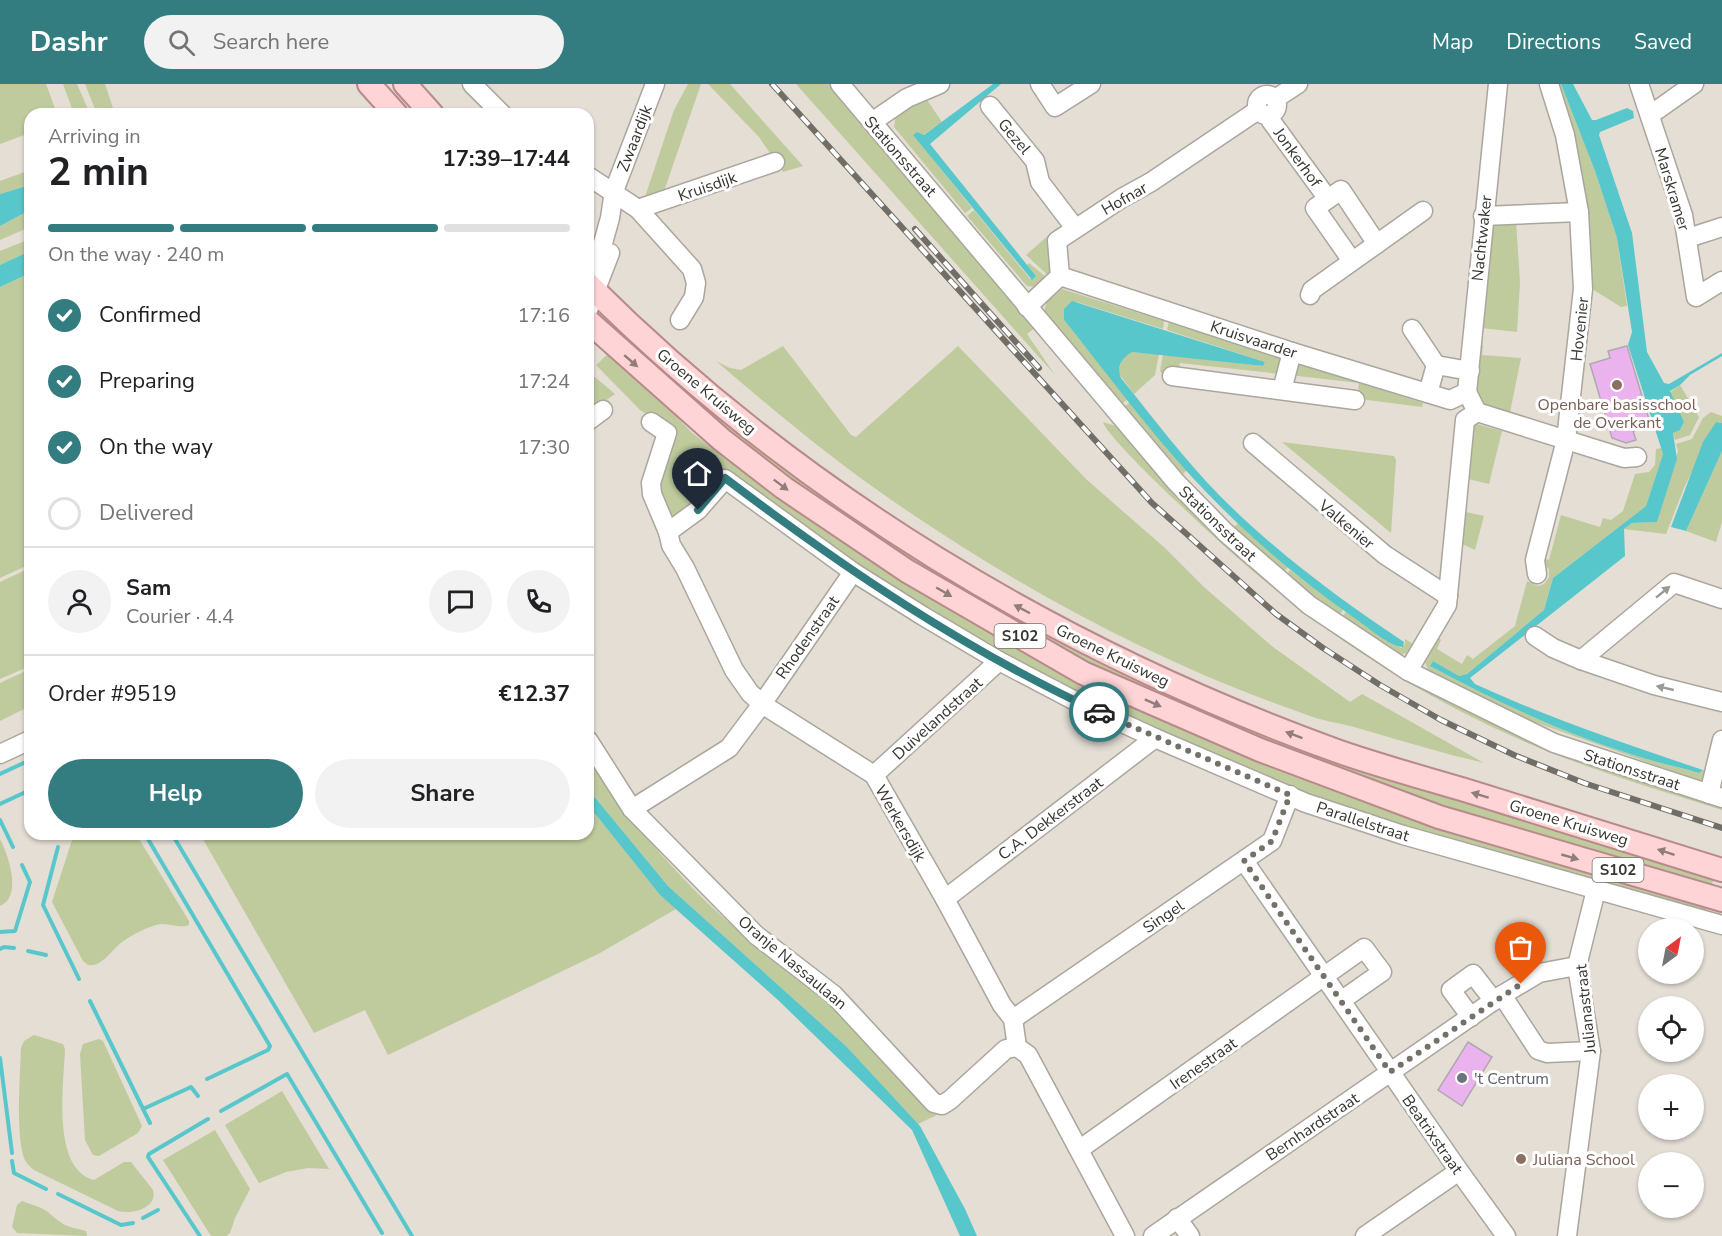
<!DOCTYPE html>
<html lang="en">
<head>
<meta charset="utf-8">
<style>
	body { margin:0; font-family:"Nunito Sans",sans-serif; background:#f2f2f2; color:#202124; height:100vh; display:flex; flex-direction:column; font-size:22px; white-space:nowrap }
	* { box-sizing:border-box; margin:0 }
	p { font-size:20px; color:#757577 }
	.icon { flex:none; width:33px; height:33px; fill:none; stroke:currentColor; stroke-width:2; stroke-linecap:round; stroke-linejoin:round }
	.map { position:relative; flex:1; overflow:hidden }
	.details { position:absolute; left:24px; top:24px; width:570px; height:732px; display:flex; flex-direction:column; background:#fff; border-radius:18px; box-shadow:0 2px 4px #0004 }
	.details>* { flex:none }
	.needle { width:39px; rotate:32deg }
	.tools { position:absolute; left:1638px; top:834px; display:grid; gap:12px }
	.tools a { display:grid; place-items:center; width:66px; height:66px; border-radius:50%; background:#fff; box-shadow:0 2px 4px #0004; font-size:30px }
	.pin { position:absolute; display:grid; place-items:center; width:51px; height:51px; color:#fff; margin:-62px -26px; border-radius:50% 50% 50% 0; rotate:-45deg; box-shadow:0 0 6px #0007 }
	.pin .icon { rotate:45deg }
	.courier { position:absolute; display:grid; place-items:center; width:60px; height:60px; margin:-30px; border:4px solid #337c80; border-radius:50%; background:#fff; color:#222; box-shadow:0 2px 8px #0007 }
	.summary em { font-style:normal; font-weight:700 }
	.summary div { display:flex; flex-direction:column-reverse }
	.summary { display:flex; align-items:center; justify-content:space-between; height:102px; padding:0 24px }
	h1 { font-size:39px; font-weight:700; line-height:45px }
	.bar { display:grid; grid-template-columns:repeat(4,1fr); gap:9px 6px; align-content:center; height:72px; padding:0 24px }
	.bar i { height:8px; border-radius:4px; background:#e0e0e0 }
	.bar .selected { background:#337c80 }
	.bar p { grid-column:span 4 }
	.line { display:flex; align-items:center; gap:15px; padding:0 24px; border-top:2px solid #e0e0e0 }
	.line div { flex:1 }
	.round { display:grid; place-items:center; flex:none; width:63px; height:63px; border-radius:32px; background:#f2f2f2 }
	ol { padding:0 24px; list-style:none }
	li { display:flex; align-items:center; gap:18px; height:66px }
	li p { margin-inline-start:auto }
	li .icon { padding:6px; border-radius:50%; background:#337c80; color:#fff; stroke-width:4 }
	li:last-child { color:#757577 }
	li i { width:33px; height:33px; border:3px solid #e0e0e0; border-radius:50% }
	.action { display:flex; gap:12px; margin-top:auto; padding:12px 24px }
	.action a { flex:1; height:69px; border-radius:36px; background:#337c80; color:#fff; font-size:24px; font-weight:700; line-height:69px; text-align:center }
	.action a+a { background:#f2f2f2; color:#202124 }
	header { display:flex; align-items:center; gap:36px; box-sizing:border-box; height:84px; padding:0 30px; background:#337c80; color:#fff }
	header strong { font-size:28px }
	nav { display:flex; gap:33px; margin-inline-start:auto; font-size:21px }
	.search { width:420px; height:54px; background:#f2f2f2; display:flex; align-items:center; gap:15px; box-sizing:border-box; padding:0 21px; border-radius:33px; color:#757577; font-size:22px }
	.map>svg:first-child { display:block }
</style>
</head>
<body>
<header>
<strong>Dashr</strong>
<div class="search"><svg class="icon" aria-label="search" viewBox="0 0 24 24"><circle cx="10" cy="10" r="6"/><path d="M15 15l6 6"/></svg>Search here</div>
<nav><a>Map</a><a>Directions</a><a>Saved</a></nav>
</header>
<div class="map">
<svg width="1722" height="1152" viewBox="0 0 1722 1152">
	<rect width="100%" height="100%" fill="#e4ded5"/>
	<!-- green -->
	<g fill="#bfcb9d">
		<path d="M0 0H46L57 30H30V49L0 60Z"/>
		<path d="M63 0H77L90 30H74Z"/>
		<path d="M85 0H105L115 30H97Z"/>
		<path d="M688 0H701L663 110 644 116 674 26Z"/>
		<path d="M708 0H730L803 82 783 88 759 53Z"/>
		<path d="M796 0H831L836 5 1036 243 1027 250 1055 291Z"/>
		<path d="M1557 0H1561L1595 87 1617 154 1627 222 1621 223 1589 203Z"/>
		<path d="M923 10 942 38 923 51H914L972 124 965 129 894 43 896 32Z"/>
		<path d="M30 86V101L0 110V97Z"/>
		<path d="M30 126V143L0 156V142Z"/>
		<path d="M974 126 1030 195 1036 192 1027 181 1029 179 1046 193 1034 203 1027 202 967 132Z"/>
		<path d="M1516 136 1520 199 1517 248 1481 244 1491 138Z"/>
		<path d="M1058 143 1061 147 1051 194 1026 171Z"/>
		<path d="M30 155V167L0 181V167Z"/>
		<path d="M30 189V480L0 494V203Z"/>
		<path d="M1062 205 1164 237 1163 245 1077 218 1064 236 1128 315 1123 319 1046 231 1044 227 1047 218Z"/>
		<path d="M1169 238 1284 275 1280 290 1180 279 1178 289 1164 293 1160 287 1163 270 1262 282 1265 278 1167 246Z"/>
		<path d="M1477 261H1483L1482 271 1521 274 1509 333 1479 323 1473 297Z"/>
		<path d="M783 262 851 351 856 353 958 262 1087 396 1165 464 1204 503 1273 563 1350 618 1362 610 1484 679C1442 669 1402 657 1361 645 1345 640 1328 638 1313 633 1163 582 1020 505 890 415 829 373 772 325 716 277L730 284 741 286Z"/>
		<path d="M638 265 772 377 827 416 1112 580 1715 790 1711 804 1429 717 1315 679 1137 606 963 514 769 384 633 269Z"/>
		<path d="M1132 268 1159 270 1155 291 1134 310 1118 288 1123 273Z"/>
		<path d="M609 269 659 314 691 348 760 401 989 547 1569 782 1707 824 1705 832 1348 727 1141 643 917 524 724 388C712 401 688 433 669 432L659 402 674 348 640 326 596 281Z"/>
		<path d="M1293 278 1423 319 1422 323 1360 315 1358 309 1359 299 1289 291Z"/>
		<path d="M595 293 615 310 588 329V294Z"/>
		<path d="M1680 301 1699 333 1690 351 1675 356 1673 349 1680 346 1684 338 1669 309Z"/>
		<path d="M1130 318 1187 386 1183 390 1125 322Z"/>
		<path d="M1711 328 1722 332V339L1716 338 1684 404 1666 450 1624 445 1632 439 1657 438 1678 367 1676 360 1692 355 1703 334Z"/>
		<path d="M1103 338 1122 344 1385 581 1722 721V726C1662 707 1600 689 1542 665 1399 606 1286 524 1176 417 1163 405 1106 350 1103 338Z"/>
		<path d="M1473 339 1502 347 1489 400 1464 394Z"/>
		<path d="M1282 358 1394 372 1396 376 1391 449Z"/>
		<path d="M1662 364 1663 370 1646 422 1553 494 1544 526 1467 590 1459 592 1433 577 1430 582C1500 620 1574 654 1650 676 1666 681 1682 684 1699 689L1703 686 1710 687 1703 698 1518 632 1429 588 1425 578 1439 554 1441 556 1437 565 1462 580 1467 571 1473 575 1515 542 1527 497 1538 502 1544 500 1549 493V485L1541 478 1539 473 1549 476 1561 431 1600 443 1603 434 1611 436 1623 427 1635 390 1649 388 1655 381 1656 365Z"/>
		<path d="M1722 367V438L1716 458 1686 447Z"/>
		<path d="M1462 427 1484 432 1475 466 1462 460Z"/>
		<path d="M1238 439 1288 483 1282 490 1232 445Z"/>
		<path d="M30 484V582L0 595V498Z"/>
		<path d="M1290 486 1343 526 1338 533 1285 492Z"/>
		<path d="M1346 528 1401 564 1405 560V555L1413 560 1407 569 1400 571 1340 535Z"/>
		<path d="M30 585V622L0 637V599Z"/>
		<path d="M588 673C634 747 697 814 764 869 786 888 811 904 832 923 869 956 902 995 937 1031L918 1040 847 963 668 802 588 705Z"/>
		<path d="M588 721 660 811 676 825 600 869 388 971 365 926 314 949 200 750H588Z"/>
		<path d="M74 750H136L189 837V841C180 845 170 839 161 840 148 842 132 851 122 858 111 866 103 883 88 881L83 877 52 818Z"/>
		<path d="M0 755C8 771 23 812 0 822Z"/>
		<path d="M34 951 63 960 65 965C64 999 51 1085 94 1096L124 1078H131L153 1106C158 1124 132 1131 118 1127L34 1086C29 1082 25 1078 23 1071 16 1041 20 996 21 964L24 957Z"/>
		<path d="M99 955 103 957 142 1042 138 1049 99 1072 93 1071 85 1056 80 970 83 960Z"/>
		<path d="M282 1007 329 1085 308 1084 286 1088 259 1099 225 1041Z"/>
		<path d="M215 1046 250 1105 235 1134 230 1149 226 1152H211L163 1076Z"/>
		<path d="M22 1117C30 1120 41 1123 48 1128 64 1142 65 1142 86 1147L87 1152 17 1149 12 1143 17 1121Z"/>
	</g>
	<!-- water -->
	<g fill="#58c7cb">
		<path d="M993 0H1001L930 60 1036 192 1032 196 913 51 917 48 924 51Z"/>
		<path d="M1561 0H1573L1592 36H1596L1627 24 1633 27 1634 34 1600 48 1599 51 1632 149 1647 268 1664 299 1669 300 1722 269V272L1690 291 1680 301 1670 307 1684 338 1680 346 1673 349 1677 375 1657 438 1632 439 1624 445 1625 472 1470 594 1475 600C1549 634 1625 660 1703 686L1699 689C1683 684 1666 681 1650 676 1574 654 1500 620 1430 582L1433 577 1459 592 1467 590 1544 526 1553 494 1646 422 1663 370 1628 261 1632 248 1617 154 1595 87Z"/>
		<path d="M30 101V126L0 142V110Z"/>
		<path d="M30 167V189L0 203V181Z"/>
		<path d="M1072 217 1265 278 1263 282 1132 268C1122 274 1116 282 1121 294 1153 334 1185 376 1221 413 1276 468 1339 515 1404 558L1403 563C1390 563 1365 541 1353 533 1294 492 1240 445 1191 392 1146 343 1106 288 1064 236V225Z"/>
		<path d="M1716 338 1722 339V367L1686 447 1671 443 1703 358Z"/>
		<path d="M588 705 668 802 847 963 920 1042 965 1125 977 1152H960L912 1046 778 916 660 811 588 721Z"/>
	</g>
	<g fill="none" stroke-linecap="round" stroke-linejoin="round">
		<!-- stream -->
		<g stroke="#58c7cb" stroke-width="4">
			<path d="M0 690 30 676"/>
			<path d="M0 720 30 706"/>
			<path d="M0 736 13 763"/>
			<path d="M145 750 270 962 268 966 207 995"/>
			<path d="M172 750 412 1152"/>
			<path d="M58 763 43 821 79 895"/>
			<path d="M0 848 15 847 30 798 22 781"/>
			<path d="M0 865 4 863 14 864"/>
			<path d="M28 867 46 871"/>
			<path d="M90 917 150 1039"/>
			<path d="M0 974 12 1069"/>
			<path d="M143 1025 191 1003 198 1012"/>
			<path d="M221 1027 287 990 382 1149"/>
			<path d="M12 1077 14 1089 46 1105"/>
			<path d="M58 1110 121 1141 133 1139"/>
			<path d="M143 1134 158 1126"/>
			<path d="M200 1152 148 1073 149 1070 208 1035"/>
		</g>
	</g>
	<!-- building -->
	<g fill="#eab3ee" stroke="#afa8b0" stroke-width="1.5">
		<path d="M1627 262 1651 342 1633 347 1636 356 1626 359 1612 354 1590 280 1610 274 1608 267Z"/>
		<path d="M1468 958 1492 973 1462 1022 1438 1006Z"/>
	</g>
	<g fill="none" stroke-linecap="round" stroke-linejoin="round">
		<!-- minor casing -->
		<g stroke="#aba69d" stroke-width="21">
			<g id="minor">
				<path d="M472 0 502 30"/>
				<path d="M840 0 1176 398 1226 449 1309 521 1408 587 1554 659 1722 714"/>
				<path d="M1040 0 1055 23 1091 0"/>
				<path d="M1639 0 1683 131 1696 213 1722 197"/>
				<circle cx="1267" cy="21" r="10"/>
				<path d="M1275 15 1298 0"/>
				<path d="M990 22 1035 77 1040 98 1075 144"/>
				<path d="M1269 31 1271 37 1328 115"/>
				<path d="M1650 31 1694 0"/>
				<path d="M872 38 907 14 940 0"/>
				<path d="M588 92 638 125 692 185 696 199 694 213 680 236"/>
				<path d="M638 125 775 78"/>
				<path d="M1483 132 1579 128"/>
				<path d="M1688 154 1722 143"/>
				<path d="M1352 177 1315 124 1341 106 1377 160"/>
				<path d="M588 192 603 159 610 134 614 107 655 0"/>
				<path d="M1060 192 1292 268 1450 316 1467 308 1477 328 1465 336 1447 521 1408 587"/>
				<path d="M1310 211 1312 206 1423 127"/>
				<path d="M1027 223 1060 192 1057 157 1122 114 1151 98 1258 26"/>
				<path d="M588 226 610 169"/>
				<path d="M1412 245 1436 281"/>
				<path d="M1172 292 1355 316"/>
				<path d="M1282 306 1292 268"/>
				<path d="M1467 308 1498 0"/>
				<path d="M1428 309 1436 281 1470 287"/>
				<path d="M1477 328 1624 374 1637 373"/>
				<path d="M588 337 603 326"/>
				<path d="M651 338 667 349 651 399 652 410 668 448 671 461 685 484 734 586 750 609 762 620 874 691 945 815 1002 921 1013 935 1017 963 1028 971 1125 1152"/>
				<path d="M1253 359 1385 471 1448 512"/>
				<path d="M668 448 698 426 725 395 853 488 923 532 999 577 1079 619 1155 654 1306 719 1403 751 1722 841"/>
				<path d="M1537 490 1535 476 1566 356 1583 205 1579 128 1565 51 1549 0"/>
				<path d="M1722 515 1674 499 1581 576 1654 601 1722 618"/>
				<path d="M1535 552 1553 564 1581 576"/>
				<path d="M588 656 632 725 756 851 834 911 934 1019 942 1021 950 1016 1006 965 1017 963"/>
				<path d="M0 670 30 656"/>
				<path d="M874 691 999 577"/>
				<path d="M1709 710 1722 656"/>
				<path d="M632 725 729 664 762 620 853 488"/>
				<path d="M1244 777 1459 1087 1506 1152"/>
				<path d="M945 815 1155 654"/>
				<path d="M1502 911 1538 966 1547 969 1591 967"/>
				<path d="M1471 933 1451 906 1473 890 1494 917"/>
				<path d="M1013 935 1272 757 1290 711"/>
				<path d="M1080 1065 1364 864 1382 888 1342 916"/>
				<path d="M1177 1134 1190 1152"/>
				<path d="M1153 1152 1502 911 1539 889 1577 882"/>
				<path d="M1365 1152 1459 1087"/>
				<path d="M1567 1152 1591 967 1577 882 1596 806"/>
			</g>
		</g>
		<!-- major casing -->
		<g stroke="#b88a8a" stroke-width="26">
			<g id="major">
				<path d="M369 0 396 30"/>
				<path d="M405 0 432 30"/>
				<path d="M588 200C798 410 1058 566 1337 667 1380 682 1424 694 1468 707 1552 733 1637 759 1722 786"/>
				<path d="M588 237 722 356 784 404 907 487 1083 589 1260 666 1439 733 1722 816"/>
			</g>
		</g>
		<!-- minor -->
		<use href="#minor" stroke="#fff" stroke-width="18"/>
		<!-- major -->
		<use href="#major" stroke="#fed4d6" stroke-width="22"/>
		<!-- rail casing -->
		<g stroke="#716e68" stroke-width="6">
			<g id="rail">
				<path d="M772 0 1152 419 1276 530 1323 564 1380 601 1441 636 1514 671 1584 699 1722 744"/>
				<path d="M915 145 1039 284"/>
			</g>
		</g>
		<!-- rail -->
		<use href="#rail" stroke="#fff" stroke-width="4" stroke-dasharray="11" stroke-linecap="butt"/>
	</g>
	<!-- one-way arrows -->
	<defs><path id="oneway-solid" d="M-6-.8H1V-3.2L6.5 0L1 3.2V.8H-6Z" transform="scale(1.5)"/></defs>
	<g fill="#917d7b">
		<use href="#oneway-solid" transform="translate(631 277) rotate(41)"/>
		<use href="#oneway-solid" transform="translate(781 401) rotate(37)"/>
		<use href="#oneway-solid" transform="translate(944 508) rotate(30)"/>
		<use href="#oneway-solid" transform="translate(1022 525) rotate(-152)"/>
		<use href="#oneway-solid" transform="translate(1153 619) rotate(24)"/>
		<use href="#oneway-solid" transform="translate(1294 651) rotate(-159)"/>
		<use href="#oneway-solid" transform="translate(1480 711) rotate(-163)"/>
		<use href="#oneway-solid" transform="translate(1666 768) rotate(-162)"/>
		<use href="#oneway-solid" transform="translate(1570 773) rotate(16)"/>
	</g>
	<g fill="#9b9a98">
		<use href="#oneway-solid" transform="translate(1663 508) rotate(-39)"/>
		<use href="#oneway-solid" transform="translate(1665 604) rotate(-167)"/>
	</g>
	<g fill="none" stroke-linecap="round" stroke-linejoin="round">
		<!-- done -->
		<path stroke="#74706a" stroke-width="6" stroke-dasharray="0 10.8" d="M1099 628 1290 711 1272 757 1244 777 1390 988 1521 900"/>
		<!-- route -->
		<path stroke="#337c80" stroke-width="8" d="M698 426 725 394C842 483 965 566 1099 628"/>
	</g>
	<!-- markers -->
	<g fill="#8d6e63" stroke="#fff" stroke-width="2">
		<circle cx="1617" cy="301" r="6"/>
		<circle cx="1521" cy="1075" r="6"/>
	</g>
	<circle fill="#6b7280" stroke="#fff" stroke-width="2" cx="1462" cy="994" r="6"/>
	<g text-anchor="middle" stroke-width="6" stroke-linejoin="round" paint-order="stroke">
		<!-- shield labels -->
		<g fill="#fff" stroke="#73726f" stroke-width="1.5">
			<rect x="994.5" y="540" width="51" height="24" rx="4.5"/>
			<rect x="1592.5" y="774" width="51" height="24" rx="4.5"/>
		</g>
		<g font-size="15" font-weight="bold" fill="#373531">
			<text x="1020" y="557">S102</text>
			<text x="1618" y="791">S102</text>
		</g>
		<!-- street labels -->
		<g font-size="16" fill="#373531" stroke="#fff">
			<text transform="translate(1015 52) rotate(50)" y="6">Gezel</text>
			<text transform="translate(634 54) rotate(-69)" y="6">Zwaardijk</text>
			<text transform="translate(901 72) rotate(49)" y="6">Stationsstraat</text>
			<text transform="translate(1298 73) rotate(54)" y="6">Jonkerhof</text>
			<text transform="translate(707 102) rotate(-19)" y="6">Kruisdijk</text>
			<text transform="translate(1673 105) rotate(73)" y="6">Marskramer</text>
			<text transform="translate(1124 114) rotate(-30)" y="6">Hofnar</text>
			<text transform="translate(1481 154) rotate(-84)" y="6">Nachtwaker</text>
			<text transform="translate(1579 245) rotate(-84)" y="6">Hovenier</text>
			<text transform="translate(1254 255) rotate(18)" y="6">Kruisvaarder</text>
			<text transform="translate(707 307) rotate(40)" y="6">Groene Kruisweg</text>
			<text transform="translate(1218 439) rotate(44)" y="6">Stationsstraat</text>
			<text transform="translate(1347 440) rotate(40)" y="6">Valkenier</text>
			<text transform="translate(807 553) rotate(-55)" y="6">Rhodenstraat</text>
			<text transform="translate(1113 571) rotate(26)" y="6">Groene Kruisweg</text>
			<text transform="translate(937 634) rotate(-42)" y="6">Duivelandstraat</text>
			<text transform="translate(1632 685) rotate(18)" y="6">Stationsstraat</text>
			<text transform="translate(1050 734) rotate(-37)" y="6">C.A. Dekkerstraat</text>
			<text transform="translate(1363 737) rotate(18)" y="6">Parallelstraat</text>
			<text transform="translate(1569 738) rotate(17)" y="6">Groene Kruisweg</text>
			<text transform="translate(901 739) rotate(60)" y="6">Werkersdijk</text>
			<text transform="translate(1163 832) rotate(-34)" y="6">Singel</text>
			<text transform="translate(793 878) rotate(40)" y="6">Oranje Nassaulaan</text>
			<text transform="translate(1585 925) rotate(-96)" y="6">Julianastraat</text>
			<text transform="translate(1203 979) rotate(-35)" y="6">Irenestraat</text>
			<text transform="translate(1312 1042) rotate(-34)" y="6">Bernhardstraat</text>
			<text transform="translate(1433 1050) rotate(55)" y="6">Beatrixstraat</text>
		</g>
		<!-- education labels -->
		<g font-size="16" fill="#785e54" stroke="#fff">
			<text x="1617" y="326">Openbare basisschool<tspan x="1617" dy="18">de Overkant</tspan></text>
			<text x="1533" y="1081" text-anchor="start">Juliana School</text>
		</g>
		<!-- worship labels -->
		<g font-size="16" fill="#5b616d" stroke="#fff" text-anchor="start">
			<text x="1474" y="1000">'t Centrum</text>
		</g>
	</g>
</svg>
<div class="tools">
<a><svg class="needle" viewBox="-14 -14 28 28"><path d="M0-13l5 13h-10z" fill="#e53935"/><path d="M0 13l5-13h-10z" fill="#757577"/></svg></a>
<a><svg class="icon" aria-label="locate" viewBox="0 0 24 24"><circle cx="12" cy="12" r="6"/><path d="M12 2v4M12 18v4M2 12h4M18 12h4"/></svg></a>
<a>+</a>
<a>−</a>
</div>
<div class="pin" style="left:1521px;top:900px;background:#ea580c"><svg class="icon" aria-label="bag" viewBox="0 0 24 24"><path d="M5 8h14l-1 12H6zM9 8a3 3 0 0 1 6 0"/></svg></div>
<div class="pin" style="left:698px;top:426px;background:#1f2937"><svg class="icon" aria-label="home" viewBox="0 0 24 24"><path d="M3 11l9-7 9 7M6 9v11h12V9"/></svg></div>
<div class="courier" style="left:1099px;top:628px"><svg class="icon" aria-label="car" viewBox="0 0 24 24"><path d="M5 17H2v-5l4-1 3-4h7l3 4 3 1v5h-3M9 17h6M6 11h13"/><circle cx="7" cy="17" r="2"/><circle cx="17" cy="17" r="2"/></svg></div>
<section class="details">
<div class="summary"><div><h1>2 min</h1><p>Arriving in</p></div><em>17:39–17:44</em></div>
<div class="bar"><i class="selected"></i><i class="selected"></i><i class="selected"></i><i></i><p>On the way · 240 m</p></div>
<ol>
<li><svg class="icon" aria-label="check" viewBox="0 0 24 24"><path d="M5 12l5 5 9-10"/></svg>Confirmed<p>17:16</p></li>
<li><svg class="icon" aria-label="check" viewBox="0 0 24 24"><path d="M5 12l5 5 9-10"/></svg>Preparing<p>17:24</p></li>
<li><svg class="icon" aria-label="check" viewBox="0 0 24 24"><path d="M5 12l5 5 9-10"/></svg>On the way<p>17:30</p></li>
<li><i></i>Delivered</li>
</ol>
<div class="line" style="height:108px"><a class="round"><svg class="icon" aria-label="person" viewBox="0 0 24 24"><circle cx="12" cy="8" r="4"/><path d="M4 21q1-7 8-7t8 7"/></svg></a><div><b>Sam</b><p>Courier · 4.4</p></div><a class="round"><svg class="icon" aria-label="chat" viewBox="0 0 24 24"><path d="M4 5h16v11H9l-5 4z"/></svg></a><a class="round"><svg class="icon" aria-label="phone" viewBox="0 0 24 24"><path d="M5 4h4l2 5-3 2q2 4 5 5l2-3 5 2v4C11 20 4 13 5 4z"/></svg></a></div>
<div class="line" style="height:78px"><div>Order #9519</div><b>€12.37</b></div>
<div class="action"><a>Help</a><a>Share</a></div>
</section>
</div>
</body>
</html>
